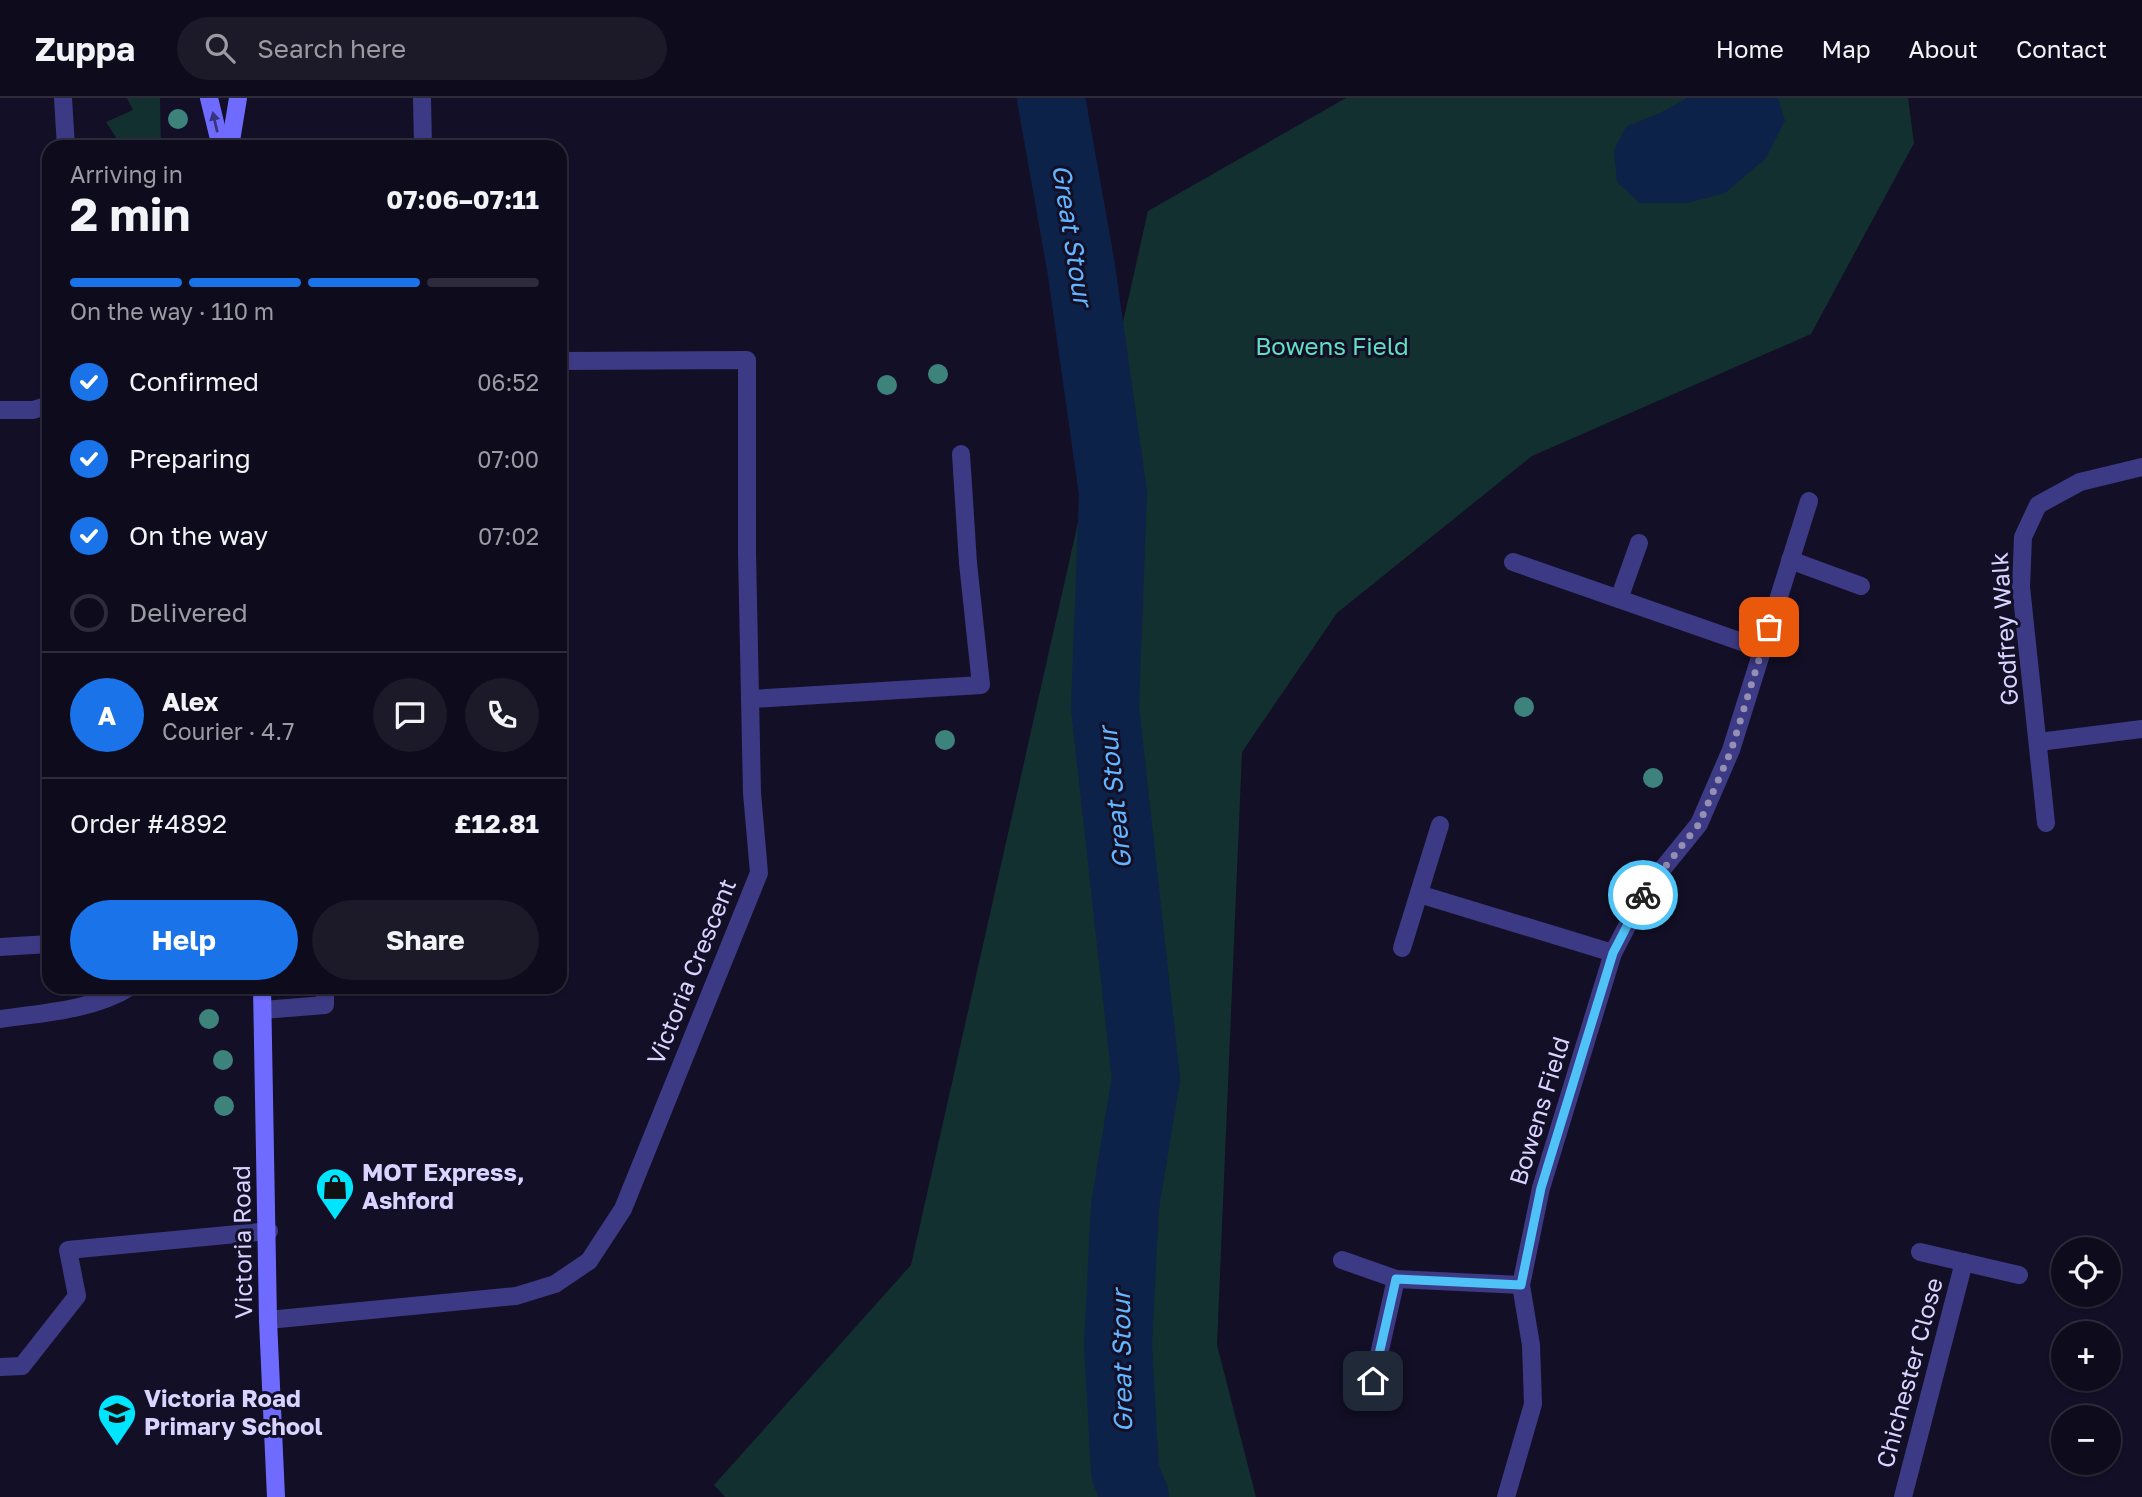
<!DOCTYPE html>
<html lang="en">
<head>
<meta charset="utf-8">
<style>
	body { margin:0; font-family:"Golos Text",sans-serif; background:#1c1929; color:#f1f3f6; height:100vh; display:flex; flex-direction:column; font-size:26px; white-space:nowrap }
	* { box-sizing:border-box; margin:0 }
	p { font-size:23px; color:#9b9ba3 }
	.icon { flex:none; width:38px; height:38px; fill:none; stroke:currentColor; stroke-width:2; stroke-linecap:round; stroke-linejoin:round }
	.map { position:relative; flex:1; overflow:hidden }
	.drawer { position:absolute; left:42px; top:42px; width:525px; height:854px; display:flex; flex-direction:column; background:#0e0b1c; border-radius:21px; box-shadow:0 2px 5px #0004,0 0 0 2px #2e2b3b }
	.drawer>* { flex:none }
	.tools { position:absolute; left:2051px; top:1139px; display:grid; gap:14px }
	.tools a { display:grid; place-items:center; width:70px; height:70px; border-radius:50%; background:#0e0b1c; box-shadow:0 2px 5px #0004,0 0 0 2px #2e2b3b; font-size:35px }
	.pin { position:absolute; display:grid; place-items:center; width:60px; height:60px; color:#fff; margin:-30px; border-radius:14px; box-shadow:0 4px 10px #0006 }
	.courier { position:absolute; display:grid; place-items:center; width:70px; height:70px; margin:-35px; border:5px solid #4fc3f7; border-radius:50%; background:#fff; color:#222; box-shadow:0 2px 9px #0007 }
	.headline em { font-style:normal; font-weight:700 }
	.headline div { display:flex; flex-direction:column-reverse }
	.headline { display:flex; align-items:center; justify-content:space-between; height:119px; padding:0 28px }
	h1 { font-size:46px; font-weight:700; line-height:52px }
	.bar { display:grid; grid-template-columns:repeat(4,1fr); gap:10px 7px; align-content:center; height:84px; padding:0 28px }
	.bar i { height:9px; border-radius:5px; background:#2e2b3b }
	.bar .on { background:#1a73e8 }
	.bar p { grid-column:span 4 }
	.line { display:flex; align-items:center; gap:18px; padding:0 28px; border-top:2px solid #2e2b3b }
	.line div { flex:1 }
	.round { display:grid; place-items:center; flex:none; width:74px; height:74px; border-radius:37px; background:#1c1929 }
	ol { padding:0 28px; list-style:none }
	li { display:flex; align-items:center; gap:21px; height:77px }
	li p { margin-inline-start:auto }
	li .icon { padding:7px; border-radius:50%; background:#1a73e8; color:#fff; stroke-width:4 }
	li:last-child { color:#9b9ba3 }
	li i { width:38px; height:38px; border:4px solid #2e2b3b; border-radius:50% }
	.action { display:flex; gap:14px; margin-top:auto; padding:14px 28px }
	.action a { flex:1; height:80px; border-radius:42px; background:#1a73e8; color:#fff; font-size:28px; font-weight:700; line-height:80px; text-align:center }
	.action a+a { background:#1c1929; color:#f1f3f6 }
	header { display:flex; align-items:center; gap:42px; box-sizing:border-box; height:98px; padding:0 35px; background:#0e0b1c; border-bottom:2px solid #2e2b3b }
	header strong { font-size:33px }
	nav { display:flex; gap:38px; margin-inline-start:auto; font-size:24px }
	.search { width:490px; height:63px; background:#1c1929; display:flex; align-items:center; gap:18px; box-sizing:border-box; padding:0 24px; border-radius:38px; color:#9b9ba3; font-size:26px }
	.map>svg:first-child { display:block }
</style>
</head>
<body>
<header>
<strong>Zuppa</strong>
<div class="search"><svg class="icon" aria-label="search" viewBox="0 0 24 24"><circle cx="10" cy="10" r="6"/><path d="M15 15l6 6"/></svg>Search here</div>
<nav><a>Home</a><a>Map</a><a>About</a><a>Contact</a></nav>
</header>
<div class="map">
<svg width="2142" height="1399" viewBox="0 0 2142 1399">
	<rect width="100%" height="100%" fill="#130f26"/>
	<!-- green -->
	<g fill="#12302f">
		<path d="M127 0H160L161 49H122L106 24 133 12Z"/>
		<path d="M1346 0H1908L1914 45 1811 236 1532 358 1337 515 1242 654 1217 1247 1256 1399H725L714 1387 911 1167 1148 113Z"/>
	</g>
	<!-- water -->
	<path fill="#0c2248" d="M1687 0H1778L1785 23 1766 60 1725 95 1687 105H1640L1617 84 1614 52 1626 29 1662 14Z"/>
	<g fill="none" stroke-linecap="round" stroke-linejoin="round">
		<!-- river -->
		<path stroke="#0c2248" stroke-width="68" d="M1051 0 1081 169 1113 395 1105 610 1146 981 1125 1108 1118 1247 1125 1374 1135 1399"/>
		<!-- lane -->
		<g stroke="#3d3a85" stroke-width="18">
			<path d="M63 0 66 49"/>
			<path d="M422 0 423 49"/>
			<path d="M0 312H33L49 307"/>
			<path d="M752 601 981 587 968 465 961 356"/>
			<path d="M2039 644 2142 631"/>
			<path d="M0 849 49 846"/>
			<path d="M263 912 325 907V889"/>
			<path d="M0 921C43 915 93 912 130 889"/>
			<path d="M0 1269 22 1268 77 1198 68 1152 269 1133"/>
		</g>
		<!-- street -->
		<g stroke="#3d3a85" stroke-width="18">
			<path d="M1790 462 1861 488"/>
			<path d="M1513 464 1762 551"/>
			<path d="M1619 501 1639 445"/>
			<path d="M2046 725 2021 489 2023 439 2038 407 2080 384 2142 369"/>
			<path d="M1419 796 1613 855"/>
			<path d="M1402 850 1440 727"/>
			<path d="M1920 1154 2019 1177"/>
			<path d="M1342 1162 1396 1181 1521 1187"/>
			<path d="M268 1222 516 1198 555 1186 589 1163 623 1111 759 775 752 695 747 454V262L560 263"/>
			<path d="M1373 1283 1396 1181"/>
			<path d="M1506 1399 1533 1306 1531 1247 1521 1187 1541 1090 1613 855 1647 790 1699 726 1731 652 1809 403"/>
			<path d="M1903 1399 1964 1164"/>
		</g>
		<!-- secondary -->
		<g stroke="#6f6bff" stroke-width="18">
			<path d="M209 0 221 49"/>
			<path d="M230 49 238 0"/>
			<path d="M262 889 268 1222 276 1399"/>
		</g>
	</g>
	<!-- trees -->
	<g fill="#3d827b">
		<circle cx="178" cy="21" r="10"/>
		<circle cx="938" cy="276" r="10"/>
		<circle cx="887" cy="287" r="10"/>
		<circle cx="1524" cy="609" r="10"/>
		<circle cx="945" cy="642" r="10"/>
		<circle cx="1653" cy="680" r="10"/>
		<circle cx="209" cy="921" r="10"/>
		<circle cx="223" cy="962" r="10"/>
		<circle cx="224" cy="1008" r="10"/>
	</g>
	<!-- one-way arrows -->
	<defs><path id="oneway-solid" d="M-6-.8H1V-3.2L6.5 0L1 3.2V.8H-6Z" transform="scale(1.75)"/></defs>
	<use fill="#38347d" href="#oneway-solid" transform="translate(215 24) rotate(-103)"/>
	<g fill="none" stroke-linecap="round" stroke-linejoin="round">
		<!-- done -->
		<path stroke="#948fb3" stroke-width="7" stroke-dasharray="0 12.6" d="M1643 797 1699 726 1731 653 1769 529"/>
		<!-- route -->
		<path stroke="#4fc3f7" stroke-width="9" d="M1373 1283 1396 1181 1521 1187 1541 1090 1613 855 1643 797"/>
	</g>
	<!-- icons -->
	<defs>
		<g id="shop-pin" transform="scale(2.0125)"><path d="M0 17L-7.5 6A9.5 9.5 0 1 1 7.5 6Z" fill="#00e5ff" stroke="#130f26"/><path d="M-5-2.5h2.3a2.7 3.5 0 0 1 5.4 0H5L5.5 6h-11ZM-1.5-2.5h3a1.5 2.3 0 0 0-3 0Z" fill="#111"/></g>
		<g id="school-pin" transform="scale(2.0125)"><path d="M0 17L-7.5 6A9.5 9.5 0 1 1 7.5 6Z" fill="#00e5ff" stroke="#130f26"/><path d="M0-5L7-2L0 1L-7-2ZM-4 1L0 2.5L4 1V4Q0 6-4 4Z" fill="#111"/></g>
	</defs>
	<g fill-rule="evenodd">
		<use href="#shop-pin" x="335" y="1089"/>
		<use href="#school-pin" x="117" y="1315"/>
	</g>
	<g text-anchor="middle" stroke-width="6" stroke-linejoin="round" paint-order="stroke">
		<!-- park labels -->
		<g font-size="24" fill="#5fe0c0" stroke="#130f26">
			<text x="1332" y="257">Bowens Field</text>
		</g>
		<!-- street labels -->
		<g font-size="24" fill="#d9d4ff" stroke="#130f26">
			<text transform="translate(2005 531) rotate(-94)" y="8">Godfrey Walk</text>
			<text transform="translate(692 874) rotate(-68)" y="8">Victoria Crescent</text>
			<text transform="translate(1540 1013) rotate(-73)" y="8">Bowens Field</text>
			<text transform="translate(243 1144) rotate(-91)" y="8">Victoria Road</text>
			<text transform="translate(1910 1275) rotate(-75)" y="8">Chichester Close</text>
		</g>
		<!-- poi labels -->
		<g font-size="24" font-weight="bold" fill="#d9d4ff" stroke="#130f26" text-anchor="start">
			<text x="362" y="1083">MOT Express,<tspan x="362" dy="28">Ashford</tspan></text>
			<text x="144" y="1309">Victoria Road<tspan x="144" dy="28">Primary School</tspan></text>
		</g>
		<!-- water labels -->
		<g font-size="26" font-style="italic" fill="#62b6ff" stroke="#130f26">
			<text transform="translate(1072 137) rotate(81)" y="9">Great Stour</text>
			<text transform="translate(1115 700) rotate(-96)" y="9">Great Stour</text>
			<text transform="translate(1122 1263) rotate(-91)" y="9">Great Stour</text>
		</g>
	</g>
</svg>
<div class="tools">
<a><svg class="icon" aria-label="locate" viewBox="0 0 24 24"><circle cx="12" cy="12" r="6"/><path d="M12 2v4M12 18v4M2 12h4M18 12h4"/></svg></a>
<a>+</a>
<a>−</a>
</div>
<div class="pin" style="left:1769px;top:529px;background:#ea580c"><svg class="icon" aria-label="bag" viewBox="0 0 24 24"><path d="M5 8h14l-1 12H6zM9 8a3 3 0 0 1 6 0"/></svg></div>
<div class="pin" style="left:1373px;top:1283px;background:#1f2937"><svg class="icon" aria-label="home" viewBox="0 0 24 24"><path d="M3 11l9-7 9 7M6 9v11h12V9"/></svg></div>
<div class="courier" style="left:1643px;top:797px"><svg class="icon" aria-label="bike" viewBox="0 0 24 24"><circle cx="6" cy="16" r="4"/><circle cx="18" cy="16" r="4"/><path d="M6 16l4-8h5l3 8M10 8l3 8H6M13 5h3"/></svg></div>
<section class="drawer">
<div class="headline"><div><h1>2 min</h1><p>Arriving in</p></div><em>07:06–07:11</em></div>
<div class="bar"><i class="on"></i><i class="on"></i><i class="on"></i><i></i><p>On the way · 110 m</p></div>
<ol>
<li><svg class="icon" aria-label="check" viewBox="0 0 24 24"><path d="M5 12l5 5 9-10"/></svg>Confirmed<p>06:52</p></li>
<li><svg class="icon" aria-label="check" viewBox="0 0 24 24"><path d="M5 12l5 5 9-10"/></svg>Preparing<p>07:00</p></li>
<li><svg class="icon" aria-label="check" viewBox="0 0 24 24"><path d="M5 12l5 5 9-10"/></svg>On the way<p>07:02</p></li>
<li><i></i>Delivered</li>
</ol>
<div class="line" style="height:126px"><b class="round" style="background:#1a73e8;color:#fff">A</b><div><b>Alex</b><p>Courier · 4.7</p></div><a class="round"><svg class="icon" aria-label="chat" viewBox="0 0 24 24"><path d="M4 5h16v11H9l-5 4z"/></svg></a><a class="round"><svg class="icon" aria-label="phone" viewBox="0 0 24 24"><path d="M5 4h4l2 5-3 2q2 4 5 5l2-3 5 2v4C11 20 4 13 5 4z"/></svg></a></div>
<div class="line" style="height:91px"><div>Order #4892</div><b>£12.81</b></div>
<div class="action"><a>Help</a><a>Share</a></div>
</section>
</div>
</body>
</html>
